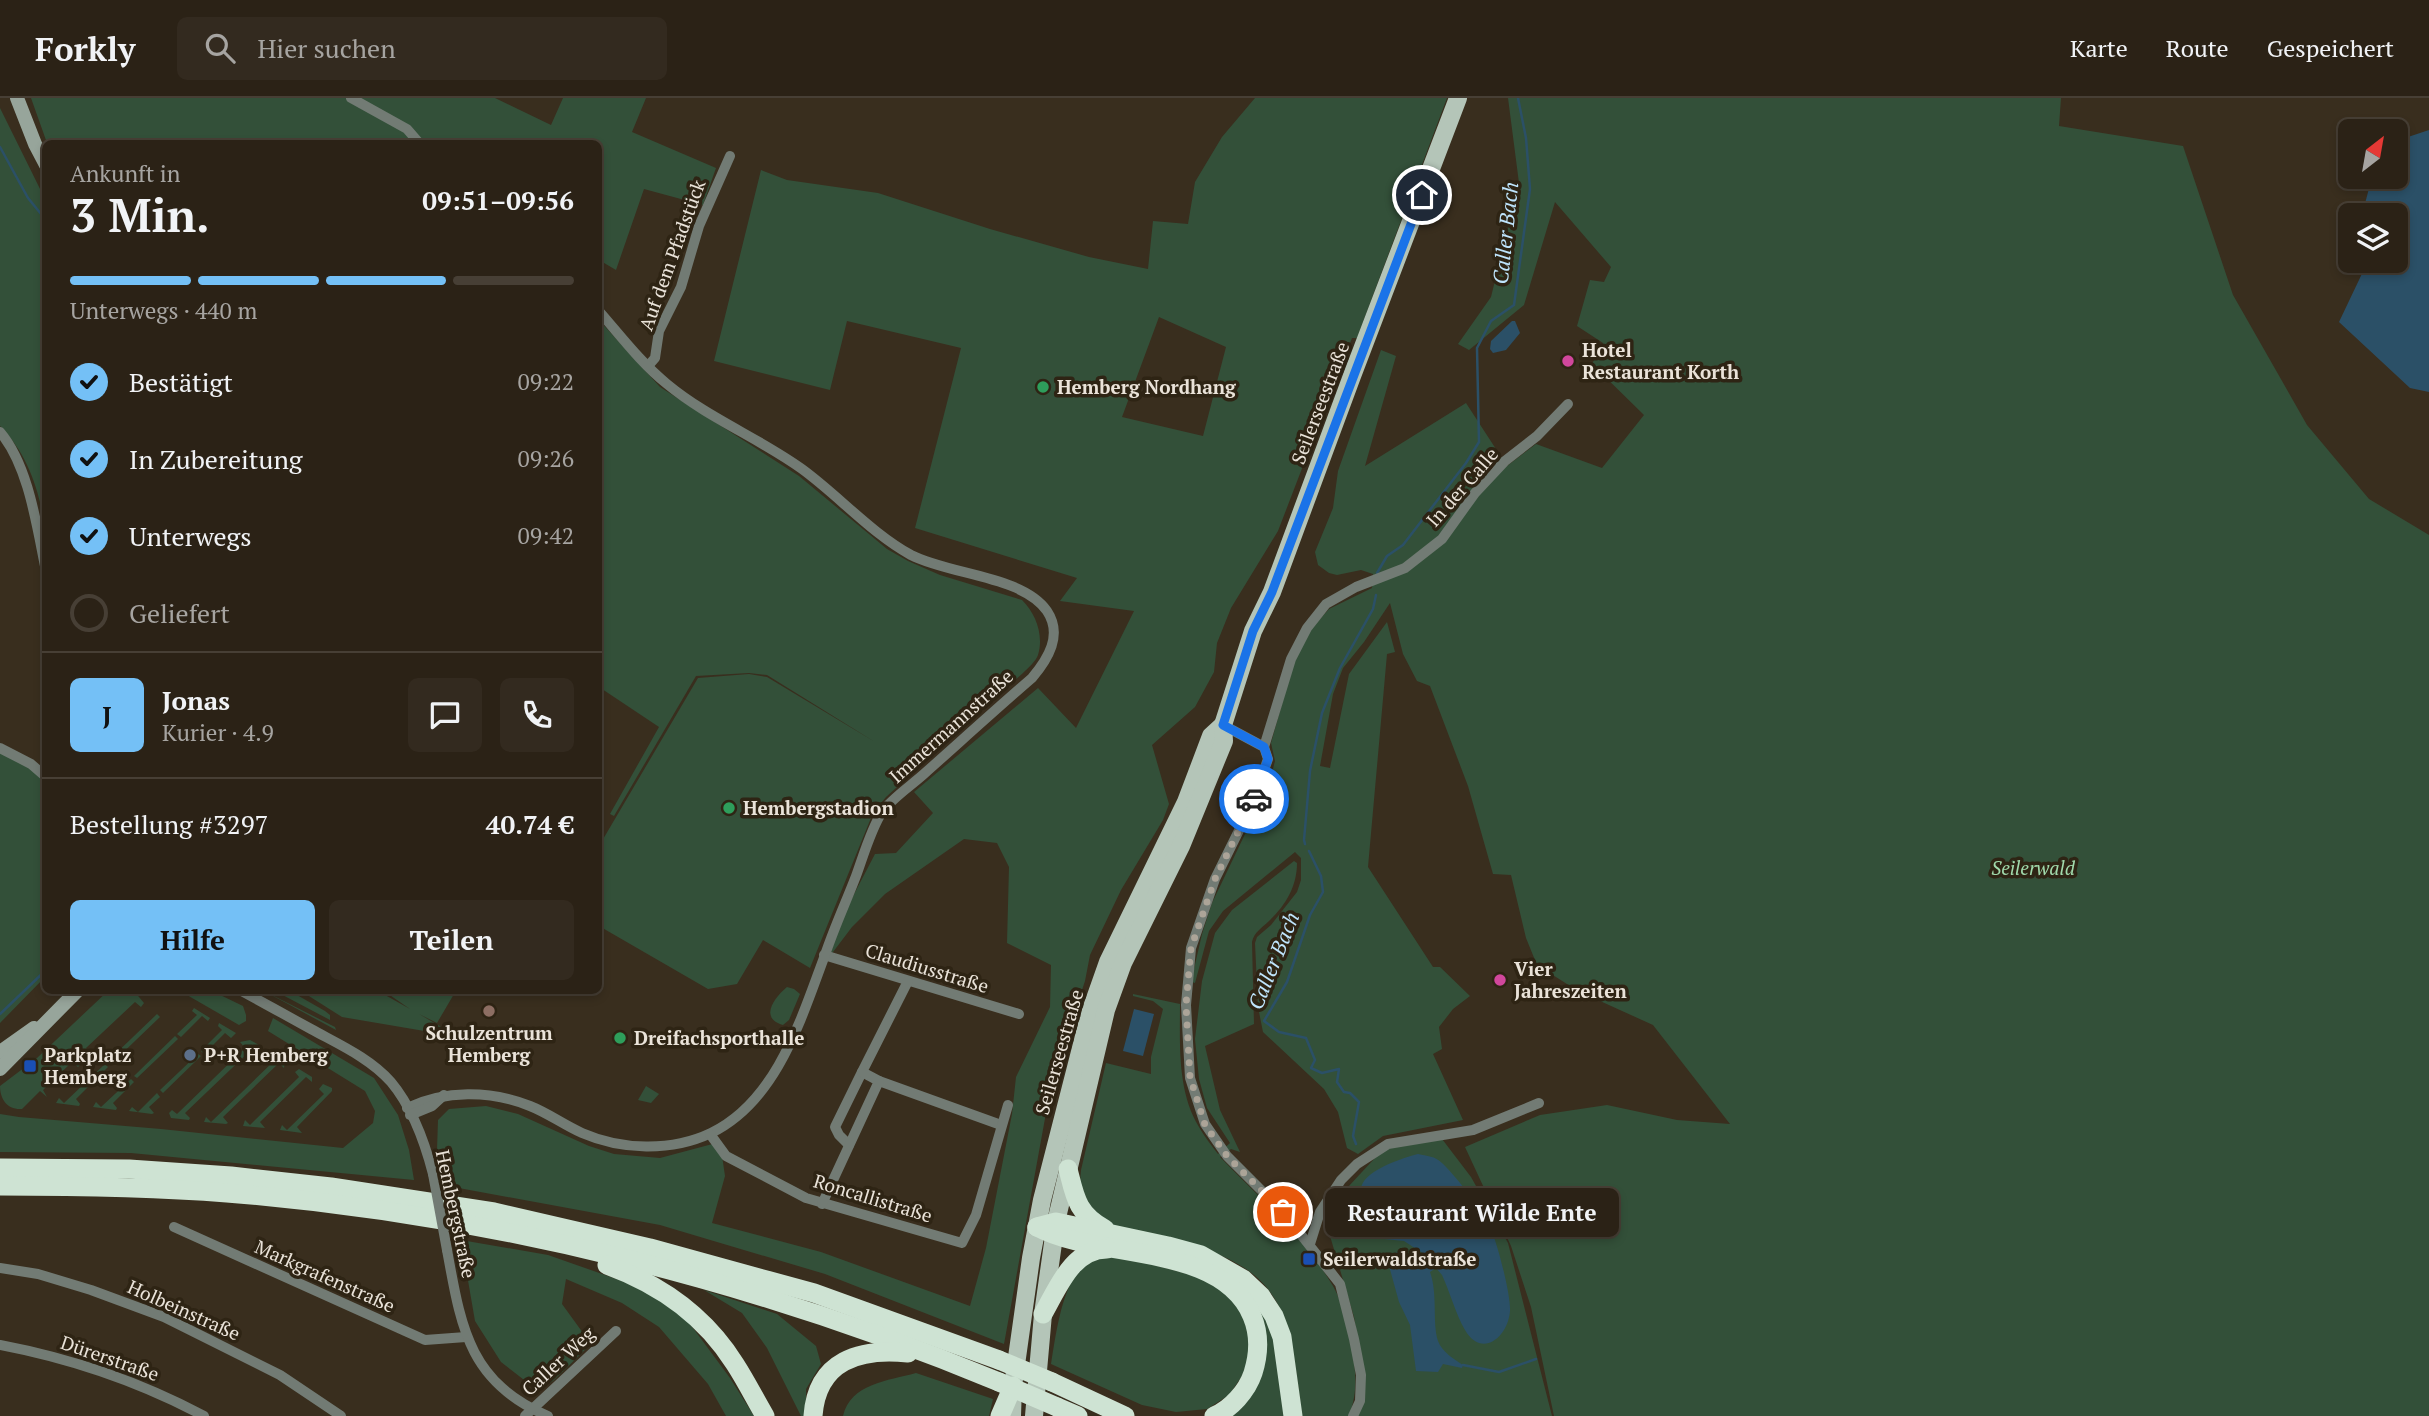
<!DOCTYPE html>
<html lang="de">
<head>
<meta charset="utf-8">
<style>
	body { margin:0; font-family:"PT Serif",serif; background:#332a1f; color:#f1f3f6; height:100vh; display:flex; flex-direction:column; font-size:26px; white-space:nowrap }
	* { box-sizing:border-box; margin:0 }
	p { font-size:23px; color:#a6a4a1 }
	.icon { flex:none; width:38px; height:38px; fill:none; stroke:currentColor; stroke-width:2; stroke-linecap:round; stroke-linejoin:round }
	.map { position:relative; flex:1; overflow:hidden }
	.side { position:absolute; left:42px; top:42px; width:560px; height:854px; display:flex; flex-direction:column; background:#2b2216; border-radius:10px; box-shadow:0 4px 10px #0003,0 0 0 2px #473f35 }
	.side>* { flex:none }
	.needle { width:46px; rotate:31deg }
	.buttons { position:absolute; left:2338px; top:21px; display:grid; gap:14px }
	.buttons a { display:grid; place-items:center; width:70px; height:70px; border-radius:10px; background:#2b2216; box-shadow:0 4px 10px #0003,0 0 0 2px #473f35; font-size:35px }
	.pin { position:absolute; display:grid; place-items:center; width:60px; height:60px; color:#fff; margin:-30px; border:4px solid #fff; border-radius:50%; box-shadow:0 2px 7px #0007 }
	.courier { position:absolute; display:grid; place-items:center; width:70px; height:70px; margin:-35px; border:5px solid #1a73e8; border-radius:50%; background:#fff; color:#222; box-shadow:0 2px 9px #0007 }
	.bubble { position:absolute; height:49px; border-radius:10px; background:#2b2216; box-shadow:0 4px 10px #0003,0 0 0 2px #473f35; font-size:23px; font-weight:800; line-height:49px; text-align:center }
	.overview em { font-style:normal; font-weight:800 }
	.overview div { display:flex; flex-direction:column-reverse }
	.overview { display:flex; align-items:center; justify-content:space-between; height:119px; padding:0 28px }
	h1 { font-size:46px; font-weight:800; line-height:52px }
	.bar { display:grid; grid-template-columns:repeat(4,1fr); gap:10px 7px; align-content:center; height:84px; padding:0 28px }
	.bar i { height:9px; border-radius:5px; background:#473f35 }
	.bar .current { background:#74c0f6 }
	.bar p { grid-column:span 4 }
	.line { display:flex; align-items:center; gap:18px; padding:0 28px; border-top:2px solid #473f35 }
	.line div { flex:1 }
	.round { display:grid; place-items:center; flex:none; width:74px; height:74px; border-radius:10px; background:#332a1f }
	ol { padding:0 28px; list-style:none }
	li { display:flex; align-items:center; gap:21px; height:77px }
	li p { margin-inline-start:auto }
	li .icon { padding:7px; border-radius:50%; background:#74c0f6; color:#111; stroke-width:4 }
	li:last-child { color:#a6a4a1 }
	li i { width:38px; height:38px; border:4px solid #473f35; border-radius:50% }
	.action { display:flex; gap:14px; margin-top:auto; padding:14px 28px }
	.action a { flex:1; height:80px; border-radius:10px; background:#74c0f6; color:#111; font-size:28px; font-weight:800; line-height:80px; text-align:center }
	.action a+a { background:#332a1f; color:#f1f3f6 }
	header { display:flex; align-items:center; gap:42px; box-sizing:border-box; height:98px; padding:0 35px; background:#2b2216; border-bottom:2px solid #473f35 }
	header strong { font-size:33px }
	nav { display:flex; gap:38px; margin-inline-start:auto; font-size:24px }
	.search { width:490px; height:63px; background:#332a1f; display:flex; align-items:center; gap:18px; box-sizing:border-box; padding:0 24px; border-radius:10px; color:#a6a4a1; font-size:26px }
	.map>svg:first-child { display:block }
</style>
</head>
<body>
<header>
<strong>Forkly</strong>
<div class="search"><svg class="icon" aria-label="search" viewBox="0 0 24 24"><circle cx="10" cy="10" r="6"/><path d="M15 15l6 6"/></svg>Hier suchen</div>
<nav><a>Karte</a><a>Route</a><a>Gespeichert</a></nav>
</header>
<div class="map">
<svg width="2429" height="1318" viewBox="0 0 2429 1318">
	<rect width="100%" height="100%" fill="#392e1e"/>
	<!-- green -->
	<g fill="#335039" fill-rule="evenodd">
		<path d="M31 0H495L551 27 563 0H646L632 34 716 70 703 107 644 91 616 172 599 162 598 46 47 45Z"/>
		<path d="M1255 0H1447L1357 240H1352L1278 433 1231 510 1217 545 1214 574 1195 609 1152 647 1169 706 1163 722 1121 792 1090 857 1085 883 1052 982 1004 1246 825 1176 660 1127 448 1088 437 1052 438 1022 449 1011 486 1008 518 1016 589 1048 614 1056 660 1060 720 1044 725 1078 712 1125 821 1154 970 1208 986 1150 1012 1016 1016 979 1050 909 1051 867 1007 845 1009 769 997 745 964 741 885 796 852 829 830 858 840 823 875 756 896 755 933 715 914 694 1038 590 1076 630 1134 513 1060 503 1077 480 915 430 961 250 847 223 830 292 714 263 761 72 787 82 878 95 990 131 1089 159 1148 171 1153 123 1188 126 1195 84 1222 39ZM1159 219 1226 249 1203 338 1122 319Z"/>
		<path d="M1508 0H2061L2059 28 2183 48 2233 197 2307 327 2369 401 2429 437V1318H1554L1531 1209 1511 1148 1465 1049 1540 1017 1607 1007 1677 1022 1730 1026 1653 927 1578 893 1537 867 1526 840 1511 777 1493 776 1468 688 1430 588 1417 583 1403 556 1390 505 1364 544 1343 570 1333 596 1320 668 1330 670 1349 576 1387 524 1395 554 1387 556 1368 769 1433 869H1440L1470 898 1453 911 1439 929 1442 951 1433 956 1463 1022 1383 1038 1358 1056 1347 1050 1338 1014 1324 991 1263 934 1258 909 1255 845 1257 839 1271 827 1297 794 1301 782V760L1295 754 1223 813 1209 833 1195 885 1191 884 1202 836 1212 805 1269 686 1275 663 1271 645 1294 563 1310 532 1329 511 1372 490 1373 476 1361 472 1337 477 1329 475 1318 467 1315 454 1333 410 1338 373 1381 252 1396 258 1365 368 1466 305 1507 368 1536 346 1602 370 1644 317 1592 266 1603 245 1577 228 1590 182 1604 184 1611 169 1555 104 1524 207 1469 252 1458 246 1491 199 1519 85Z"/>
		<path d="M0 10 45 101V428C38 389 28 357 0 328Z"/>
		<path d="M599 222 660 289 799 378 887 451 908 463 940 477 1022 502C1036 516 1044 537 1038 557 1036 563 1028 570 1023 575L886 699 873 715 810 870 763 842 737 886 708 891 599 828V748L698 580 749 576 767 579 875 644 767 577 749 575 696 578 614 718 610 716 659 629 599 589Z"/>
		<path d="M0 653 41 673 46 663 45 879 0 925Z"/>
		<path d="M1294 763 1297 765C1297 788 1286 807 1269 823 1262 830 1254 834 1252 844L1254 926 1205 948 1220 1012 1240 1054 1231 1051 1220 1059C1259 1099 1304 1139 1333 1188 1343 1205 1348 1231 1352 1250 1356 1275 1358 1294 1349 1318H1302C1288 1201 1281 1168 1160 1138 1143 1134 1118 1132 1103 1123 1094 1117 1086 1102 1079 1094L1081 1072 1106 965 1151 976V959L1163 911 1153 903 1133 898V896L1180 906C1180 946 1177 993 1199 1029 1204 1038 1211 1047 1218 1056L1230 1045 1207 1010 1199 981 1195 941 1202 883 1215 835 1232 812Z"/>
		<path d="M787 889 794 891 800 896 789 922 783 927C759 920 774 900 787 889Z"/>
		<path d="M109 892 134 893 144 905 141 909 135 904 86 950 91 956 78 969 72 964 43 992 47 999 40 993 22 1011C7 1012 0 1001 0 988L37 960Z"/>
		<path d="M180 893H212L243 908 246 917V923L239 927Z"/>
		<path d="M264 893 335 929 336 932Z"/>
		<path d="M275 893H290L325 913 330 917V922Z"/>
		<path d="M301 893H378L410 911 384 893H447L454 896 437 925 419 916 450 934 442 936 342 919Z"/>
		<path d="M194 910 210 920 208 923 202 918 181 939 177 936 197 917 192 913Z"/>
		<path d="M157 916 160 919 111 966 108 963Z"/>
		<path d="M273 920 374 980 398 1017 409 1052 414 1082 131 1055 0 1054V1016L19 1019 161 1031 343 1050 373 1025 375 1013 365 993 268 933Z"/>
		<path d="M219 925 236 935 231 940 225 935 204 956 201 953 222 932 218 928Z"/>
		<path d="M175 938 178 941 137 980 134 978Z"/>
		<path d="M250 942 259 947V953L254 949 185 1015 190 1020 189 1022 171 1020 169 1015 172 1012 177 1016 245 950 240 944Z"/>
		<path d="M198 956 201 958 163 995 160 992Z"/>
		<path d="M271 956 285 962 284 970 279 965 223 1019 228 1025 226 1026 204 1024 206 1019 211 1024 274 963 269 957Z"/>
		<path d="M105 966 108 969 76 1001 80 1006 79 1008 56 1005 59 1000 64 1005Z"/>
		<path d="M299 971 312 979V984L306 979 260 1024 265 1030 243 1028 245 1022 250 1027 299 979 295 974Z"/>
		<path d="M131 981 134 984 113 1005 117 1010 116 1012 93 1009 96 1004 101 1009Z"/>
		<path d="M323 986 332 990V993L297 1029 302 1035 280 1032 282 1027 287 1032 324 996 319 991Z"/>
		<path d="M646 988 659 996 651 1005 638 1002Z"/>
		<path d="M157 995 160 999 149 1009 154 1015 152 1016 129 1013 132 1009 138 1014Z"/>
		<path d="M1439 1037 1471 1079 1508 1145 1552 1318H1356L1364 1279 1354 1219 1325 1121 1335 1103 1388 1046Z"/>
		<path d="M461 1142 548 1157 625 1184 679 1211 730 1280 754 1318H726L708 1286 659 1229 622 1205 566 1181 562 1206 591 1246 553 1283 537 1292 501 1264 475 1223Z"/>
		<path d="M1115 1157 1212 1182 1245 1213 1251 1255 1242 1278 1229 1297 1207 1311 1176 1314 1142 1307 1051 1266C1056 1237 1062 1181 1088 1164 1095 1159 1107 1159 1115 1157Z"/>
		<path d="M704 1192 777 1216 816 1248 821 1266 806 1291V1318H801L767 1250 742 1215Z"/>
		<path d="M1256 1210 1271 1221 1287 1318H1223L1250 1291Z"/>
		<path d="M916 1275 993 1301 989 1318H843C851 1285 888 1283 916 1275Z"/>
	</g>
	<!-- water -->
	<g fill="#2b5067">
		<path d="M2429 32V294L2410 290 2339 224 2368 163H2396V117H2362L2372 79H2396V43Z"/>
		<path d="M1512 223H1515L1520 235 1506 252 1493 255 1490 251 1491 243Z"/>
		<path d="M1134 911 1154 916 1143 958 1123 953Z"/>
		<path d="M1418 1056C1427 1058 1435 1058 1442 1065 1454 1076 1478 1107 1486 1120 1495 1134 1511 1196 1510 1213 1508 1239 1482 1261 1465 1232 1456 1217 1450 1194 1442 1177L1436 1170 1430 1174C1438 1196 1432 1224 1438 1243 1442 1254 1454 1261 1463 1267L1462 1270 1443 1266 1438 1274 1416 1273 1410 1227 1399 1204 1386 1157 1399 1154 1418 1162 1424 1156 1404 1143 1384 1141C1376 1127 1364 1111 1361 1095 1357 1074 1403 1060 1418 1056Z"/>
	</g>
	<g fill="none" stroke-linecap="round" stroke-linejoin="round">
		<!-- stream -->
		<g stroke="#2b5067" stroke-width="2.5">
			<path d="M0 49 28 100 46 122"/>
			<path d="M1377 475 1387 458 1403 447 1466 365 1479 344 1477 250 1491 223 1514 207 1530 91 1526 40 1518 0"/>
			<path d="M1305 746 1304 742 1310 673 1322 615 1340 570 1373 511 1376 497"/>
			<path d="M1309 753 1321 778 1323 794 1310 817 1287 884 1264 923 1279 934 1306 940 1315 962 1311 970 1322 975 1339 971 1337 984 1344 994 1350 995 1359 1004 1353 1038 1356 1046"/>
			<path d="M0 916 46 872"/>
			<path d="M1463 1267 1499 1274 1536 1261"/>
		</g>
		<!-- street -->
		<g stroke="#727b74" stroke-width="10">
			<path d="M351 0 407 31 420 46"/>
			<path d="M648 268 655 260 659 233 681 189 699 128 730 58"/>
			<path d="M0 334C29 368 37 430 46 473"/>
			<path d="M1223 627 1264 649 1268 661 1251 708 1215 781 1191 850 1186 907 1190 980 1205 1026 1227 1058 1283 1114 1340 1186 1354 1241 1361 1277 1360 1303 1353 1318"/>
			<path d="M1264 649 1291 561 1307 530 1326 506 1356 489 1405 470 1442 441 1475 395 1505 363 1537 338 1568 306"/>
			<path d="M0 650 31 666 46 679"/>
			<path d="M824 857 1019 916"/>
			<path d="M240 892C264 905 287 918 311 931 338 946 370 960 391 984 412 1009 425 1045 433 1076"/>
			<path d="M879 983 1001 1027"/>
			<path d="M407 1010C445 992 490 992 530 1008 548 1015 564 1027 582 1035 621 1052 671 1054 711 1035 777 1003 801 921 825 857 834 830 846 804 856 778 863 759 871 731 882 714 892 700 912 687 925 675 961 643 996 611 1032 580 1048 561 1063 537 1047 513 1023 478 950 477 911 457 871 435 839 398 802 371 759 340 708 320 667 286 641 265 620 237 598 212"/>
			<path d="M410 1017 432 1008 444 997"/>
			<path d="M710 1036 726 1058 806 1100 962 1145 976 1117 1008 1007"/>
			<path d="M849 1047 839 1037 835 1029 862 974"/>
			<path d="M822 1106 879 983 862 974 908 883"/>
			<path d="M174 1129 425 1242 466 1239"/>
			<path d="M1310 1146 1320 1114 1341 1082 1357 1066 1388 1046 1473 1032 1539 1005"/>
			<path d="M447 1152C461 1228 468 1284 548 1318"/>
			<path d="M0 1170 38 1176 91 1192 164 1219 280 1277 341 1318"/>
			<path d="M0 1247C74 1261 138 1283 204 1318"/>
			<path d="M525 1318 616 1233"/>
		</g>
		<!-- secondary -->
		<g stroke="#97a59b" stroke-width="14">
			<path d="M17 0 35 46 46 67"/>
			<path d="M0 954 34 930"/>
			<path d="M0 971 78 892"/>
		</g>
		<!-- primary -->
		<g stroke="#b4c5b8" stroke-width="18">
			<path d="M1012 1318 1013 1288 1031 1160 1042 1102 1090 915 1108 864 1186 704 1211 638 1223 627"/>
			<path d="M1034 1318 1043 1216 1056 1124 1106 912 1123 865 1181 748 1224 643 1223 627 1253 533 1272 494 1352 278 1458 0"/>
		</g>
		<!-- highway -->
		<g stroke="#cee3d3" stroke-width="19">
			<path d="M0 1070 129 1071 231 1078 331 1089 494 1114 650 1150 814 1195 999 1262"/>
			<path d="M1068 1071C1075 1099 1077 1116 1105 1131"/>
			<path d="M0 1088C76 1088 151 1089 227 1095 490 1116 756 1183 999 1284"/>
			<path d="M1037 1129 1056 1124 1168 1148 1201 1157 1243 1181 1261 1198 1274 1218 1282 1239 1293 1318"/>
			<path d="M1037 1129C1097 1162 1221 1144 1252 1218 1260 1237 1259 1256 1253 1275 1247 1293 1231 1311 1214 1318"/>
			<path d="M607 1167C659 1186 705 1218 735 1266 746 1283 755 1301 765 1318"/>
			<path d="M1043 1216C1058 1190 1072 1151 1107 1151"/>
			<path d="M1052 1284 1125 1318"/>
			<path d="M1057 1309 1078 1318"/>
			<path d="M813 1318C817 1262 860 1250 908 1255"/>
			<path d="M1000 1318 1013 1288"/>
		</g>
		<!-- street-bridge -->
		<path stroke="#727b74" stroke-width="10" d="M433 1076 447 1152"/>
		<!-- highway-bridge -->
		<g stroke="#cee3d3" stroke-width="19">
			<path d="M999 1262 1052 1284"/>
			<path d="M999 1284 1057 1309"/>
		</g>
	</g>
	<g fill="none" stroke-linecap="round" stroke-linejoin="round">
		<!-- done -->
		<path stroke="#aca498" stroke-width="7" stroke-dasharray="0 12.6" d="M1254 701 1215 781 1191 850 1186 907 1190 979 1205 1027 1227 1058 1283 1114"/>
		<!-- route -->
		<path stroke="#1a73e8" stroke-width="9" d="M1254 701 1268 661 1264 649 1223 627 1253 533 1272 494 1422 97"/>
	</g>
	<!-- markers -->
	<g fill="#d1479c" stroke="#2e2414" stroke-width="2.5">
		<circle cx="1568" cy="263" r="7"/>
		<circle cx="1500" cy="882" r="7"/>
	</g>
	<g fill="#2e9e5b" stroke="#2e2414" stroke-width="2.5">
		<circle cx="1043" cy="289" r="7"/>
		<circle cx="729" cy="710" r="7"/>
		<circle cx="620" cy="940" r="7"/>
	</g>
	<circle fill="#8d6e63" stroke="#2e2414" stroke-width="2.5" cx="489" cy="913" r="7"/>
	<circle fill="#5c6f8a" stroke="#2e2414" stroke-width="2.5" cx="190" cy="957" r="7"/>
	<g fill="#1a4fb4" stroke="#2e2414" stroke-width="2.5">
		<rect x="23" y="961" width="14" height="14" rx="3.5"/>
		<rect x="1302" y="1154" width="14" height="14" rx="3.5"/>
	</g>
	<g text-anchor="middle" stroke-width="7" stroke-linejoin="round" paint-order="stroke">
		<!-- street labels -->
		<g font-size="19" fill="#eae3d9" stroke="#2e2414">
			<text transform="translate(672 157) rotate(-70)" y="7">Auf dem Pfadstück</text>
			<text transform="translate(1320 305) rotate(-69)" y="7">Seilerseestraße</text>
			<text transform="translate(1462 389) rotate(-49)" y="7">In der Calle</text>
			<text transform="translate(951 628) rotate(-42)" y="7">Immermannstraße</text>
			<text transform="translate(927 870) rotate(17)" y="7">Claudiusstraße</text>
			<text transform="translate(1059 954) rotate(-74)" y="7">Seilerseestraße</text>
			<text transform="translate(873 1100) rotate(17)" y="7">Roncallistraße</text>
			<text transform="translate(456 1116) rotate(78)" y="7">Hembergstraße</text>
			<text transform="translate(325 1178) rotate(24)" y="7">Markgrafenstraße</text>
			<text transform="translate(184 1212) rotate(24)" y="7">Holbeinstraße</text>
			<text transform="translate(110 1260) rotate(19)" y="7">Dürerstraße</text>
			<text transform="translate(558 1263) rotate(-43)" y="7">Caller Weg</text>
		</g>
		<!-- poi labels -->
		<g font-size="19" font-weight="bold" fill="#eae3d9" stroke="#2e2414" text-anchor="start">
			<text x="1582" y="259">Hotel<tspan x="1582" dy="22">Restaurant Korth</tspan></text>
			<text x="1057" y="296">Hemberg Nordhang</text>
			<text x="743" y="717">Hembergstadion</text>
			<text x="1514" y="878">Vier<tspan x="1514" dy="22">Jahreszeiten</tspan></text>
			<text x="489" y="942" text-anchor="middle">Schulzentrum<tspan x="489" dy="22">Hemberg</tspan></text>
			<text x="634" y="947">Dreifachsporthalle</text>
			<text x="44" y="964">Parkplatz<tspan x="44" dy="22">Hemberg</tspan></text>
			<text x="204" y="964">P+R Hemberg</text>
			<text x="1323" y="1168">Seilerwaldstraße</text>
		</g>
		<!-- park labels -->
		<g font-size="19" font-style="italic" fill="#a1daac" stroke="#2e2414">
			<text x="2033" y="777">Seilerwald</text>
		</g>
		<!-- water labels -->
		<g font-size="21" font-style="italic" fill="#bfe5fd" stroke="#2e2414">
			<text transform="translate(1506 135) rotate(-84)" y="7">Caller Bach</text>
			<text transform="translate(1274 863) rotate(-68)" y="7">Caller Bach</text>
		</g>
	</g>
</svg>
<div class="buttons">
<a><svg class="needle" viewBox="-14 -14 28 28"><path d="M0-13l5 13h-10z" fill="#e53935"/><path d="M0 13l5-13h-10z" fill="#a6a4a1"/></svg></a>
<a><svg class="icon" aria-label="layers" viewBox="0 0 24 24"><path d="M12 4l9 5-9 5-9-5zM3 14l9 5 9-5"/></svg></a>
</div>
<div class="pin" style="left:1283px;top:1114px;background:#ea580c"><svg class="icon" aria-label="bag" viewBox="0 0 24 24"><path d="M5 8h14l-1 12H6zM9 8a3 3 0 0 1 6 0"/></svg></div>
<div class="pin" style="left:1422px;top:97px;background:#1f2937"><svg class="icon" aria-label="home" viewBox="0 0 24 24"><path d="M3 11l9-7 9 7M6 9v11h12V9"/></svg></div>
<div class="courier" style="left:1254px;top:701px"><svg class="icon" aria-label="car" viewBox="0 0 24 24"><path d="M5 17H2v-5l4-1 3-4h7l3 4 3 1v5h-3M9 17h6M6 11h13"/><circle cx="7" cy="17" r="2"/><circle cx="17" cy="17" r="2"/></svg></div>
<div class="bubble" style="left:1325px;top:1090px;width:294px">Restaurant Wilde Ente</div>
<section class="side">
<div class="overview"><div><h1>3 Min.</h1><p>Ankunft in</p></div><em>09:51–09:56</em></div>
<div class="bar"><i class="current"></i><i class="current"></i><i class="current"></i><i></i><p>Unterwegs · 440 m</p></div>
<ol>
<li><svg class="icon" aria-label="check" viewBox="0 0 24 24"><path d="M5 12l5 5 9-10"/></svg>Bestätigt<p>09:22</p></li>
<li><svg class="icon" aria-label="check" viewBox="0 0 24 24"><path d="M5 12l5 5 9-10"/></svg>In Zubereitung<p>09:26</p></li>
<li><svg class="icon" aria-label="check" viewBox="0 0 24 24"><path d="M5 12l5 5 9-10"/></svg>Unterwegs<p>09:42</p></li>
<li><i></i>Geliefert</li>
</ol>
<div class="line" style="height:126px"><b class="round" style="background:#74c0f6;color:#111">J</b><div><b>Jonas</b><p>Kurier · 4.9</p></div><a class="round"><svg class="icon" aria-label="chat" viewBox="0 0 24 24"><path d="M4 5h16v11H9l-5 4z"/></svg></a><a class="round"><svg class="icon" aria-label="phone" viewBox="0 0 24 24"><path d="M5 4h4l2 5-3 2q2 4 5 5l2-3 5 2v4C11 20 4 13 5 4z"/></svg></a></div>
<div class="line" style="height:91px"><div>Bestellung #3297</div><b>40.74 €</b></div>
<div class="action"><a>Hilfe</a><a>Teilen</a></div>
</section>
</div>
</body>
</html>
